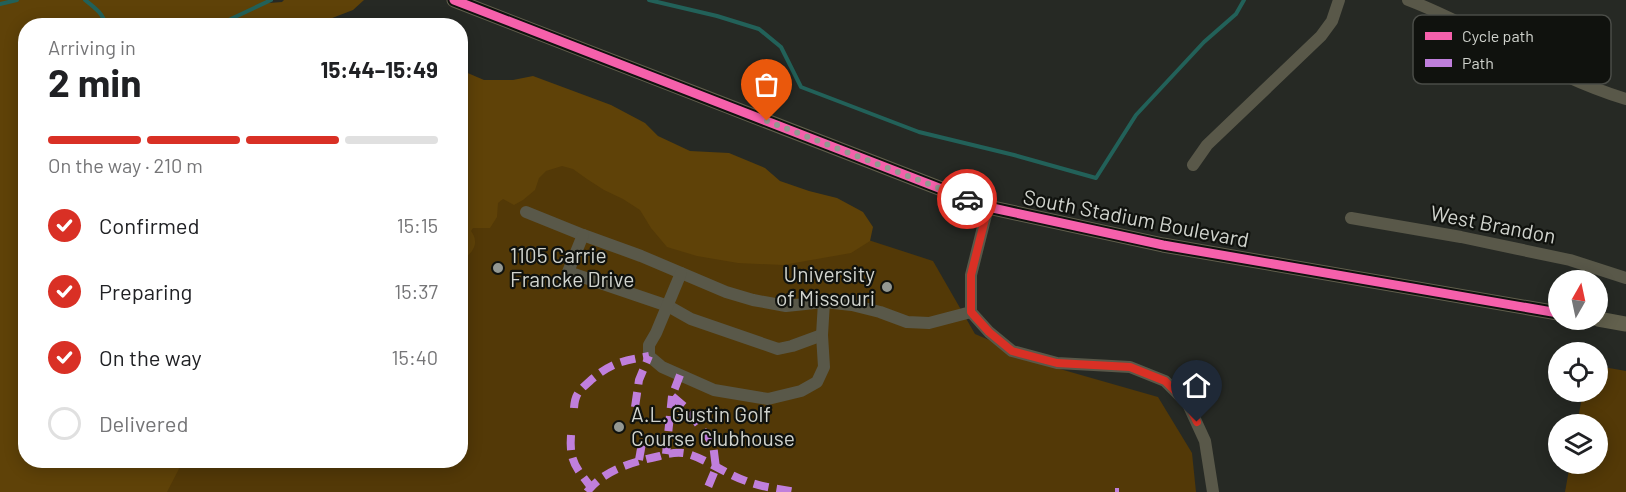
<!DOCTYPE html>
<html lang="en">
<head>
<meta charset="utf-8">
<style>
	body { margin:0; font-family:Barlow,sans-serif; background:#f2f2f2; color:#202124; height:100vh; display:flex; flex-direction:column; font-size:22px; white-space:nowrap }
	* { box-sizing:border-box; margin:0 }
	p { font-size:20px; color:#757577 }
	.icon { flex:none; width:33px; height:33px; fill:none; stroke:currentColor; stroke-width:2; stroke-linecap:round; stroke-linejoin:round }
	.map { position:relative; flex:1; overflow:hidden }
	.side { position:absolute; left:18px; top:18px; width:450px; height:450px; display:flex; flex-direction:column; background:#fff; border-radius:24px; box-shadow:0 3px 15px #0003 }
	.side>* { flex:none }
	.needle { width:39px; rotate:9deg }
	.controls { position:absolute; left:1548px; top:270px; display:grid; gap:12px }
	.controls a { display:grid; place-items:center; width:60px; height:60px; border-radius:50%; background:#fff; box-shadow:0 3px 15px #0003; font-size:30px }
	.pin { position:absolute; display:grid; place-items:center; width:51px; height:51px; color:#fff; margin:-62px -26px; border-radius:50% 50% 50% 0; rotate:-45deg; box-shadow:0 0 6px #0007 }
	.pin .icon { rotate:45deg }
	.courier { position:absolute; display:grid; place-items:center; width:60px; height:60px; margin:-30px; border:4px solid #d93025; border-radius:50%; background:#fff; color:#222; box-shadow:0 2px 8px #0007 }
	.summary em { font-style:normal; font-weight:700 }
	.summary div { display:flex; flex-direction:column-reverse }
	.summary { display:flex; align-items:center; justify-content:space-between; height:102px; padding:0 30px }
	h1 { font-size:39px; font-weight:700; line-height:45px }
	.bar { display:grid; grid-template-columns:repeat(4,1fr); gap:9px 6px; align-content:center; height:72px; padding:0 30px }
	.bar i { height:8px; border-radius:4px; background:#e0e0e0 }
	.bar .on { background:#d93025 }
	.bar p { grid-column:span 4 }
	ol { padding:0 30px; list-style:none }
	li { display:flex; align-items:center; gap:18px; height:66px }
	li p { margin-inline-start:auto }
	li .icon { padding:6px; border-radius:50%; background:#d93025; color:#fff; stroke-width:4 }
	li:last-child { color:#757577 }
	li i { width:33px; height:33px; border:3px solid #e0e0e0; border-radius:50% }
	.map>svg:first-child { display:block }
</style>
</head>
<body>
<div class="map">
<svg width="1626" height="492" viewBox="0 0 1626 492">
	<rect width="100%" height="100%" fill="#262924"/>
	<!-- green -->
	<g fill="#533907">
		<path d="M588 154 690 182 933 261 975 334 1053 367 1158 397 1192 453 1196 492H115L128 461 460 460 461 200Z"/>
		<path d="M1598 366 1626 371V492H1565L1570 464H1598V424H1577L1583 392H1598Z"/>
	</g>
	<!-- forest -->
	<g fill="#5f4208">
		<path d="M0 0H269V3L282 2 284 0H364L353 10 314 25 26 26V460L183 461 167 492H0Z"/>
		<path d="M460 66 463 71 484 80H513L533 76 611 105 645 123 658 136 690 151 729 153 765 168 780 181 809 191 837 198 863 212 873 227 870 241 851 253 783 265 738 263 697 256 667 247 651 228 640 210 623 199 604 190 587 179 573 169 562 166 546 171 539 178 535 190 523 200 514 205 503 199 498 203 497 217 490 228H473L471 231C473 234 475 237 475 241 476 249 467 258 461 260Z"/>
	</g>
	<g fill="none" stroke-linecap="round" stroke-linejoin="round">
		<!-- stream -->
		<g stroke="#226159" stroke-width="4">
			<path d="M85 0C94 7 104 14 106 26"/>
			<path d="M649 0 717 16 759 29 781 47 801 87 919 132 1014 155 1096 178 1136 115 1204 42 1236 14 1244 0"/>
			<path d="M0 4 17 0"/>
			<path d="M216 26 271 0"/>
		</g>
		<!-- minor -->
		<g stroke="#595849" stroke-width="12">
			<path d="M1408 0C1482 28 1549 76 1626 99"/>
			<path d="M1193 165 1207 145 1321 36 1332 21 1339 0"/>
			<path d="M988 207 971 275V312L989 332 1012 351 1057 363 1130 367 1165 381 1188 404 1205 441 1213 492"/>
			<path d="M526 212 583 235 641 256 726 292 753 300 786 306 824 302 852 305 880 312 907 322 929 323 971 312"/>
			<path d="M1351 218 1461 237 1570 260 1626 278"/>
			<path d="M583 235 568 272 668 306 691 319 778 349 792 346 822 335"/>
			<path d="M681 273 656 333 649 345V356L662 367 714 390 768 399 801 391 817 382 824 367 822 335 824 302"/>
		</g>
		<!-- major -->
		<g stroke="#62604d" stroke-width="15">
			<path d="M454 0 988 207 1163 245 1558 313"/>
			<path d="M1598 319 1626 324"/>
		</g>
		<!-- quiet -->
		<g stroke="#c07fdc" stroke-width="8" stroke-dasharray="15 8" stroke-linecap="butt">
			<path d="M680 375 672 396 686 408 713 444 716 468 706 492"/>
			<path d="M635 407 639 380 649 356"/>
			<path d="M574 408C575 393 580 390 591 380 612 362 623 361 649 356"/>
			<path d="M571 435C569 461 576 468 591 487"/>
			<path d="M666 454 672 396"/>
			<path d="M639 460 642 443"/>
			<path d="M587 492C605 469 633 462 660 456 667 454 675 452 683 453 700 455 727 475 746 481 761 487 780 489 796 492"/>
			<path d="M1115 492H1119"/>
		</g>
		<!-- cycleway casing -->
		<g stroke="#10120e" stroke-width="13">
			<path id="cycleway" d="M454 0 988 207 1163 245 1558 313"/>
		</g>
		<!-- cycleway -->
		<use href="#cycleway" stroke="#f560ab" stroke-width="9"/>
	</g>
	<g fill="none" stroke-linecap="round" stroke-linejoin="round">
		<!-- done -->
		<path stroke="#949892" stroke-width="6" stroke-dasharray="0 10.8" d="M767 121 967 199"/>
		<!-- route -->
		<path stroke="#d93025" stroke-width="8" d="M967 199 988 207 971 275V312L989 332 1012 351 1057 363 1130 367 1165 381 1188 404 1197 422"/>
	</g>
	<!-- markers -->
	<g fill="#949892" stroke="#10120e" stroke-width="2">
		<circle cx="498" cy="268" r="6"/>
		<circle cx="887" cy="287" r="6"/>
		<circle cx="619" cy="427" r="6"/>
	</g>
	<g text-anchor="middle" stroke-width="4.5" stroke-linejoin="round" paint-order="stroke">
		<!-- street labels -->
		<g font-size="21" fill="#d0d3cd" stroke="#10120e">
			<text transform="translate(1136 219) rotate(11)" y="7">South Stadium Boulevard</text>
			<text transform="translate(1493 225) rotate(11)" y="7">West Brandon</text>
		</g>
		<!-- poi labels -->
		<g font-size="21" fill="#d0d3cd" stroke="#10120e" text-anchor="start">
			<text x="510" y="263">1105 Carrie<tspan x="510" dy="24">Francke Drive</tspan></text>
			<text x="875" y="282" text-anchor="end">University<tspan x="875" dy="24">of Missouri</tspan></text>
			<text x="631" y="422">A.L. Gustin Golf<tspan x="631" dy="24">Course Clubhouse</tspan></text>
		</g>
	</g>
	<!-- legend -->
	<rect x="1413" y="15" width="198" height="69" rx="9" fill="#10120e" stroke="#4a4c47" stroke-width="1.5"/>
	<rect x="1425" y="32" width="27" height="8" fill="#f560ab"/>
	<rect x="1425" y="59" width="27" height="8" fill="#c07fdc"/>
	<g font-size="16" fill="#d0d3cd">
		<text x="1462" y="42">Cycle path</text>
		<text x="1462" y="69">Path</text>
	</g>
</svg>
<div class="controls">
<a><svg class="needle" viewBox="-14 -14 28 28"><path d="M0-13l5 13h-10z" fill="#e53935"/><path d="M0 13l5-13h-10z" fill="#757577"/></svg></a>
<a><svg class="icon" aria-label="locate" viewBox="0 0 24 24"><circle cx="12" cy="12" r="6"/><path d="M12 2v4M12 18v4M2 12h4M18 12h4"/></svg></a>
<a><svg class="icon" aria-label="layers" viewBox="0 0 24 24"><path d="M12 4l9 5-9 5-9-5zM3 14l9 5 9-5"/></svg></a>
</div>
<div class="pin" style="left:767px;top:121px;background:#ea580c"><svg class="icon" aria-label="bag" viewBox="0 0 24 24"><path d="M5 8h14l-1 12H6zM9 8a3 3 0 0 1 6 0"/></svg></div>
<div class="pin" style="left:1197px;top:422px;background:#1f2937"><svg class="icon" aria-label="home" viewBox="0 0 24 24"><path d="M3 11l9-7 9 7M6 9v11h12V9"/></svg></div>
<div class="courier" style="left:967px;top:199px"><svg class="icon" aria-label="car" viewBox="0 0 24 24"><path d="M5 17H2v-5l4-1 3-4h7l3 4 3 1v5h-3M9 17h6M6 11h13"/><circle cx="7" cy="17" r="2"/><circle cx="17" cy="17" r="2"/></svg></div>
<section class="side">
<div class="summary"><div><h1>2 min</h1><p>Arriving in</p></div><em>15:44–15:49</em></div>
<div class="bar"><i class="on"></i><i class="on"></i><i class="on"></i><i></i><p>On the way · 210 m</p></div>
<ol>
<li><svg class="icon" aria-label="check" viewBox="0 0 24 24"><path d="M5 12l5 5 9-10"/></svg>Confirmed<p>15:15</p></li>
<li><svg class="icon" aria-label="check" viewBox="0 0 24 24"><path d="M5 12l5 5 9-10"/></svg>Preparing<p>15:37</p></li>
<li><svg class="icon" aria-label="check" viewBox="0 0 24 24"><path d="M5 12l5 5 9-10"/></svg>On the way<p>15:40</p></li>
<li><i></i>Delivered</li>
</ol>
</section>
</div>
</body>
</html>
